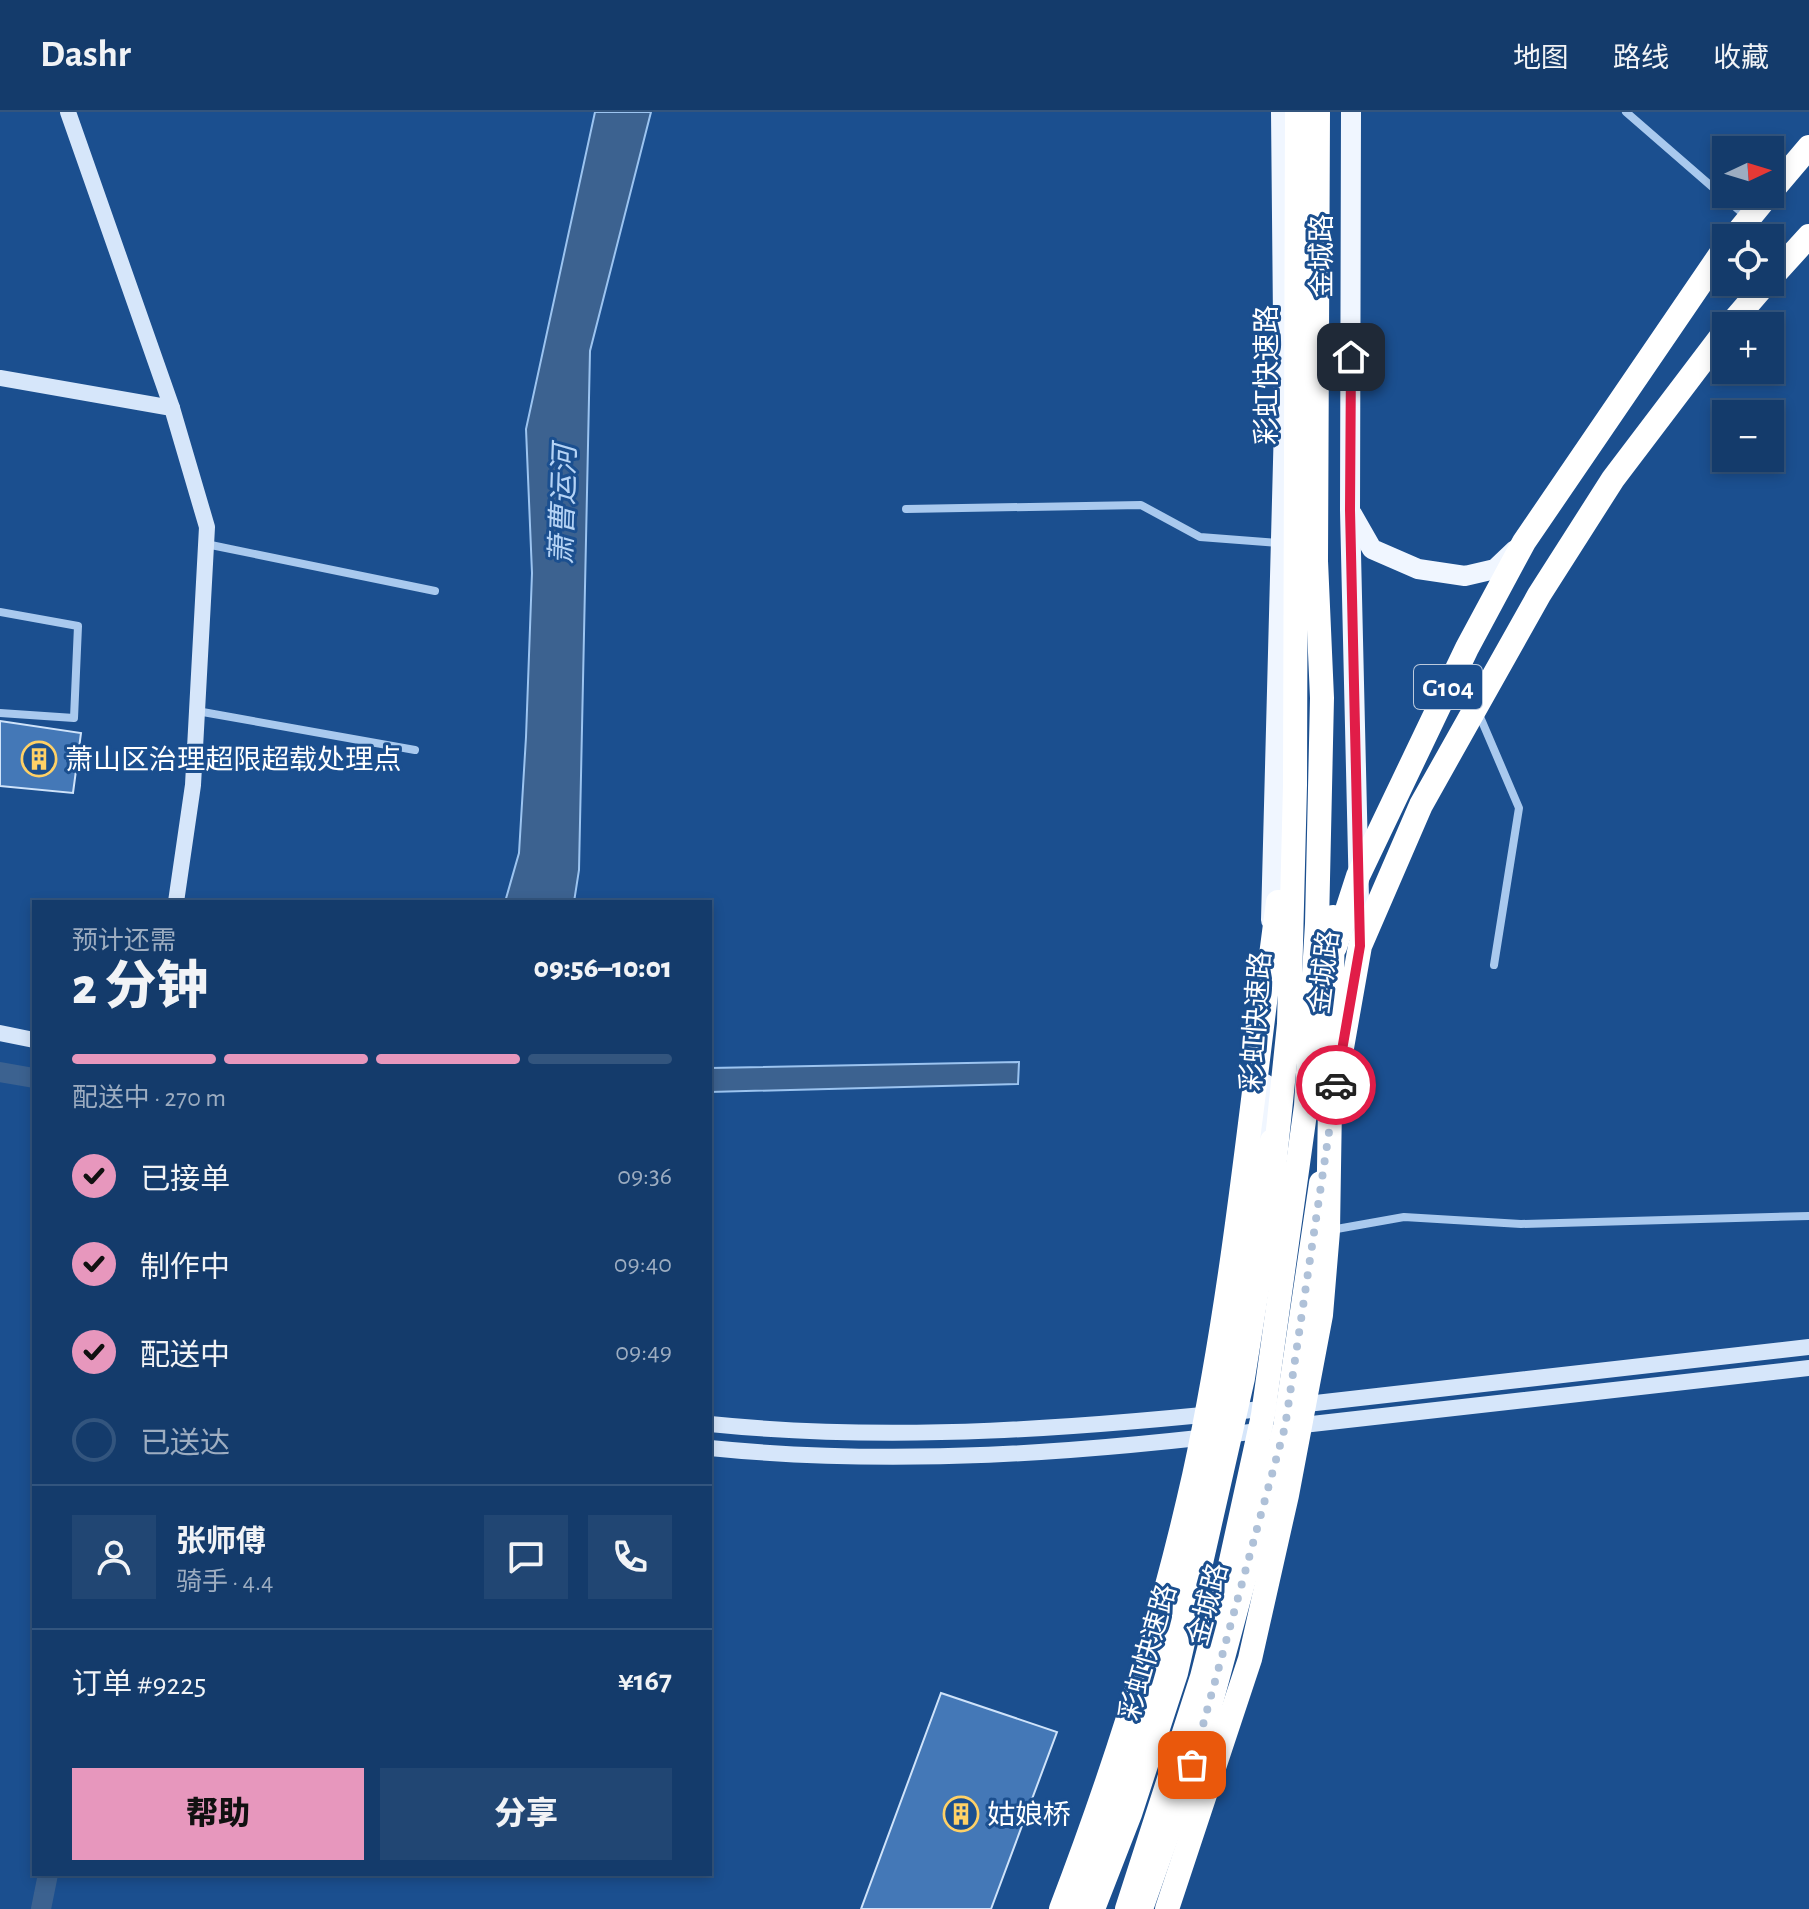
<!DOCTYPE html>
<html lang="zh">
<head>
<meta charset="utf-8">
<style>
	body { margin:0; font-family:"Alegreya Sans","Noto Sans SC",sans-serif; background:#214673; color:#f1f3f6; height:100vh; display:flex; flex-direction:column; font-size:30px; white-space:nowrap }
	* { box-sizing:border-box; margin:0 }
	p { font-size:26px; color:#9dadc1 }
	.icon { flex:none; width:44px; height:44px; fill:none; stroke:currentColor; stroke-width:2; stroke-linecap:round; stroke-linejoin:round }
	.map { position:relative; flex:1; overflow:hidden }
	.drawer { position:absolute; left:32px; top:788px; width:680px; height:976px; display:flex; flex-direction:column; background:#143b6b; border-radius:0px; box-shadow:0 4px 12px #0003,0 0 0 2px #33557e }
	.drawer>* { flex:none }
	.needle { width:52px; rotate:86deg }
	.controls { position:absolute; left:1712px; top:24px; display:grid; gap:16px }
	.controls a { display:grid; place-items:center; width:72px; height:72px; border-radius:0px; background:#143b6b; box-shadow:0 4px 12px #0003,0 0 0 2px #33557e; font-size:40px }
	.pin { position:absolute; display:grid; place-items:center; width:68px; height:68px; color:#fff; margin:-34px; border-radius:16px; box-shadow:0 4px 12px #0006 }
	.courier { position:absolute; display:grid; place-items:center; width:80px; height:80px; margin:-40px; border:6px solid #e11d48; border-radius:50%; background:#fff; color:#222; box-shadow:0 2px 10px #0007 }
	.headline em { font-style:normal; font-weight:800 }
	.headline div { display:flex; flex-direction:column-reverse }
	.headline { display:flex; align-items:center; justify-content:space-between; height:136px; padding:0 40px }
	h1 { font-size:52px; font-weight:800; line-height:60px }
	.bar { display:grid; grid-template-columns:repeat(4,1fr); gap:12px 8px; align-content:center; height:96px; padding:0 40px }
	.bar i { height:10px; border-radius:6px; background:#33557e }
	.bar .active { background:#e797bd }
	.bar p { grid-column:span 4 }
	.line { display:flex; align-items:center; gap:20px; padding:0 40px; border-top:2px solid #33557e }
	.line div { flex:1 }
	.round { display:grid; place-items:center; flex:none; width:84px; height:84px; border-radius:0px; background:#214673 }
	ol { padding:0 40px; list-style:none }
	li { display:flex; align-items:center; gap:24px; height:88px }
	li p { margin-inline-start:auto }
	li .icon { padding:8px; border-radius:50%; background:#e797bd; color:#111; stroke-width:4 }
	li:last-child { color:#9dadc1 }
	li i { width:44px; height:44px; border:4px solid #33557e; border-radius:50% }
	.primary-button { display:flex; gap:16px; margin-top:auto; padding:16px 40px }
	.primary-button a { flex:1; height:92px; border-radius:0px; background:#e797bd; color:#111; font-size:32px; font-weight:800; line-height:92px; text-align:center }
	.primary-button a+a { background:#214673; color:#f1f3f6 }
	header { display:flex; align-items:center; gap:48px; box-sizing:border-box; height:112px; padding:0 40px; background:#143b6b; border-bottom:2px solid #33557e }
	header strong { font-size:38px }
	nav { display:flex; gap:44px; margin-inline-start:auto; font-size:28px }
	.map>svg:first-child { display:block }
</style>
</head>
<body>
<header>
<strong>Dashr</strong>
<nav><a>地图</a><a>路线</a><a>收藏</a></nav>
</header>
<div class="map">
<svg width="1809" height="1797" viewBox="0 0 1809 1797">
	<rect width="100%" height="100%" fill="#1b4f8f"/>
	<!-- water -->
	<g fill="#3c6290" stroke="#9cc4f0" stroke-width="2">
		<path d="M595 0H651L590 239 579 758 574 790H505L519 741 526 625 532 461 526 317Z"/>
		<path d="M1019 950 1018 972 710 980V956Z"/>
	</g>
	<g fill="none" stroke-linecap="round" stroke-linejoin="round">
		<!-- canal -->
		<g stroke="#3c6290" stroke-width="20">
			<path d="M0 960 34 966"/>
			<path d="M41 1797 48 1762"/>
		</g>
	</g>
	<!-- building -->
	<g fill="#4478b7" stroke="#cfe3fa" stroke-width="2">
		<path d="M0 609 81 621 73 681 0 674Z"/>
		<path d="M941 1581 1057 1620 991 1797H861Z"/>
	</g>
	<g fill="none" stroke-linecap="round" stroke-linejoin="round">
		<!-- street -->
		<g stroke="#a9c9ee" stroke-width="8">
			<path d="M1626 0 1748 106"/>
			<path d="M906 397 1141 393 1200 425 1280 431"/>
			<path d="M206 432 435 479"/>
			<path d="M0 500 78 514 74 606 0 601"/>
			<path d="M197 599 415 638"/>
			<path d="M1478 600 1519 696 1494 853"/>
			<path d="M1331 1118 1404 1105 1521 1112 1809 1104"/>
		</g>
		<!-- secondary -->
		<g stroke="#d6e6fa" stroke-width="16">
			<path d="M68 0 172 296"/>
			<path d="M0 266 172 296 207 415 193 673 176 790"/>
			<path d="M0 921 34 928"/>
			<path d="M1298 1293 1809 1235"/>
			<path d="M710 1312C896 1331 1085 1316 1271 1296"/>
			<path d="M1294 1314 1809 1256"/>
			<path d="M710 1336C896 1355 1082 1341 1267 1318"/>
		</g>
		<!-- primary -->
		<g stroke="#f0f6ff" stroke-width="20">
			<path d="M1351 0 1350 398 1360 830"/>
			<path d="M1352 402 1372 437 1418 457 1465 464 1495 457 1515 438"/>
			<path d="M1271 808 1284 312 1281 0"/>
			<path d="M1262 1048 1265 972"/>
		</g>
		<!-- highway -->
		<g stroke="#fff" stroke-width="24">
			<path d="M1770 81 1809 35"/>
			<path d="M1733 126 1769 82"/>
			<path d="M1770 167 1809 124"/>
			<path d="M1729 214 1767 170"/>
			<path d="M1335 835 1358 764 1467 536 1524 430 1726 134"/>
			<path d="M1337 964 1360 834 1421 693 1539 483 1613 367 1726 218"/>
			<path d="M1076 1797C1134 1651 1180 1497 1212 1343 1232 1250 1245 1155 1261 1061L1272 1029"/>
			<path d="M1141 1797 1202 1624 1285 1315 1321 1071"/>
		</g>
		<!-- highway-bridge -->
		<g stroke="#fff" stroke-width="24">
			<path d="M1061 1797C1115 1656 1161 1511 1194 1364 1235 1175 1252 981 1278 790"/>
			<path d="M1093 1797 1130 1702 1176 1561 1243 1266 1270 1095 1289 912 1295 673 1297 0"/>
			<path d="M1127 1797 1202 1565 1227 1467 1263 1303 1306 994 1317 812 1322 586 1316 449 1318 0"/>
			<path d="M1167 1797 1250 1547 1287 1383 1321 1203 1328 1119 1333 805"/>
		</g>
	</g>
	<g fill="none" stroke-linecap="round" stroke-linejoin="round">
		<!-- done -->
		<path stroke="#afc1d8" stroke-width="8" stroke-dasharray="0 14.4" d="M1192 1653 1285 1315 1336 973"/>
		<!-- route -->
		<path stroke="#e11d48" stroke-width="10" d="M1336 973 1360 834 1350 398 1351 245"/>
	</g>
	<!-- icons -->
	<defs>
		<g id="building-ring" transform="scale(1.8)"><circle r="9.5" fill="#1b4f8f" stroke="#ffd166" stroke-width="1.5"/><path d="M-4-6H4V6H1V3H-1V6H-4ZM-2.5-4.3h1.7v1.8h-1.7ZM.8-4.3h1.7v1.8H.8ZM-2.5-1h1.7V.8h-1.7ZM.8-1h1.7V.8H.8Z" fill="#ffd166"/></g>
	</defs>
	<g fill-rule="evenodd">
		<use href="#building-ring" x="39" y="647"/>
		<use href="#building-ring" x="961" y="1702"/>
	</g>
	<g text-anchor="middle" stroke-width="6" stroke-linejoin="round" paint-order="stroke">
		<!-- shield labels -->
		<rect fill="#1b4f8f" stroke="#bbcadd" stroke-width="2" x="1414" y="553" width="68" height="44" rx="6"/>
		<g font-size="26" font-weight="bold" fill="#fff">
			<text x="1448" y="584">G104</text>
		</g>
		<!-- street labels -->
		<g font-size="28" fill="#fff" stroke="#1b4f8f">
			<text transform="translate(1321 144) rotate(-90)" y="10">金城路</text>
			<text transform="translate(1266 263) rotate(-90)" y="10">彩虹快速路</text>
			<text transform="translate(1323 860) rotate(-83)" y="10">金城路</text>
			<text transform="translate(1255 909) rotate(-86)" y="10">彩虹快速路</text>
			<text transform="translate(1207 1492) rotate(-75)" y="10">金城路</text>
			<text transform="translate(1147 1540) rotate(-74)" y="10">彩虹快速路</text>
		</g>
		<!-- poi labels -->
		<g font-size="28" fill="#fff" stroke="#1b4f8f" text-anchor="start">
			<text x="65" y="657">萧山区治理超限超载处理点</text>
			<text x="987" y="1712">姑娘桥</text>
		</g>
		<!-- water labels -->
		<g font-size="30" font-style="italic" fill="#b5d3f5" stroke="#1b4f8f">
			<text transform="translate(563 393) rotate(-88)" y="10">萧曹运河</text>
		</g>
	</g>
</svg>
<div class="controls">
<a><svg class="needle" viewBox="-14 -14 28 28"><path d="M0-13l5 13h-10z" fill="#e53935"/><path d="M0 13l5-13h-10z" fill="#9dadc1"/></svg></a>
<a><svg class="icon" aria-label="locate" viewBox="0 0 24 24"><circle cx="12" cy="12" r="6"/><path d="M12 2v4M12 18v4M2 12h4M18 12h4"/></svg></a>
<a>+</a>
<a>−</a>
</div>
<div class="pin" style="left:1192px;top:1653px;background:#ea580c"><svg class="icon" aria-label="bag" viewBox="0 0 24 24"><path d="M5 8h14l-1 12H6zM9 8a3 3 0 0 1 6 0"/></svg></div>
<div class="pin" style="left:1351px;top:245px;background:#1f2937"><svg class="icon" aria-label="home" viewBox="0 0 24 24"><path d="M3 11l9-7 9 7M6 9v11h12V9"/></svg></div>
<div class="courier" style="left:1336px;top:973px"><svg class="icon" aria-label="car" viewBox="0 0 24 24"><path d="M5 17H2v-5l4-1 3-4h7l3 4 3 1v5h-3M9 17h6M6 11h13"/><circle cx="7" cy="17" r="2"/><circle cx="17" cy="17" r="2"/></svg></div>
<section class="drawer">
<div class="headline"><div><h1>2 分钟</h1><p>预计还需</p></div><em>09:56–10:01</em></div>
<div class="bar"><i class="active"></i><i class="active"></i><i class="active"></i><i></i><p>配送中 · 270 m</p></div>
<ol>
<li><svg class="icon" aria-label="check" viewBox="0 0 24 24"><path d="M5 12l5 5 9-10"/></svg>已接单<p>09:36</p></li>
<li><svg class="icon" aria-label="check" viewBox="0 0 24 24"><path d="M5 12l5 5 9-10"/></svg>制作中<p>09:40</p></li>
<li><svg class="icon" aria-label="check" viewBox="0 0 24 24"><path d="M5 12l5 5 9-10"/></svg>配送中<p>09:49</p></li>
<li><i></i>已送达</li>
</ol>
<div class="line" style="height:144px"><a class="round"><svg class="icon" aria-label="person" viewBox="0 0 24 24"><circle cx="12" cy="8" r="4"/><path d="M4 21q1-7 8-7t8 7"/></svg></a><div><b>张师傅</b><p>骑手 · 4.4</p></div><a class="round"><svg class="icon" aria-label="chat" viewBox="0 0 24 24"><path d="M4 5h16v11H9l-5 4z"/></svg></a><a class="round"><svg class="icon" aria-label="phone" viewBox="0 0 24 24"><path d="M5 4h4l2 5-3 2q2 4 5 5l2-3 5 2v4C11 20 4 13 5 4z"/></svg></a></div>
<div class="line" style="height:104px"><div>订单 #9225</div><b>¥167</b></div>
<div class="primary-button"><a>帮助</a><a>分享</a></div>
</section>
</div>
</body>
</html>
